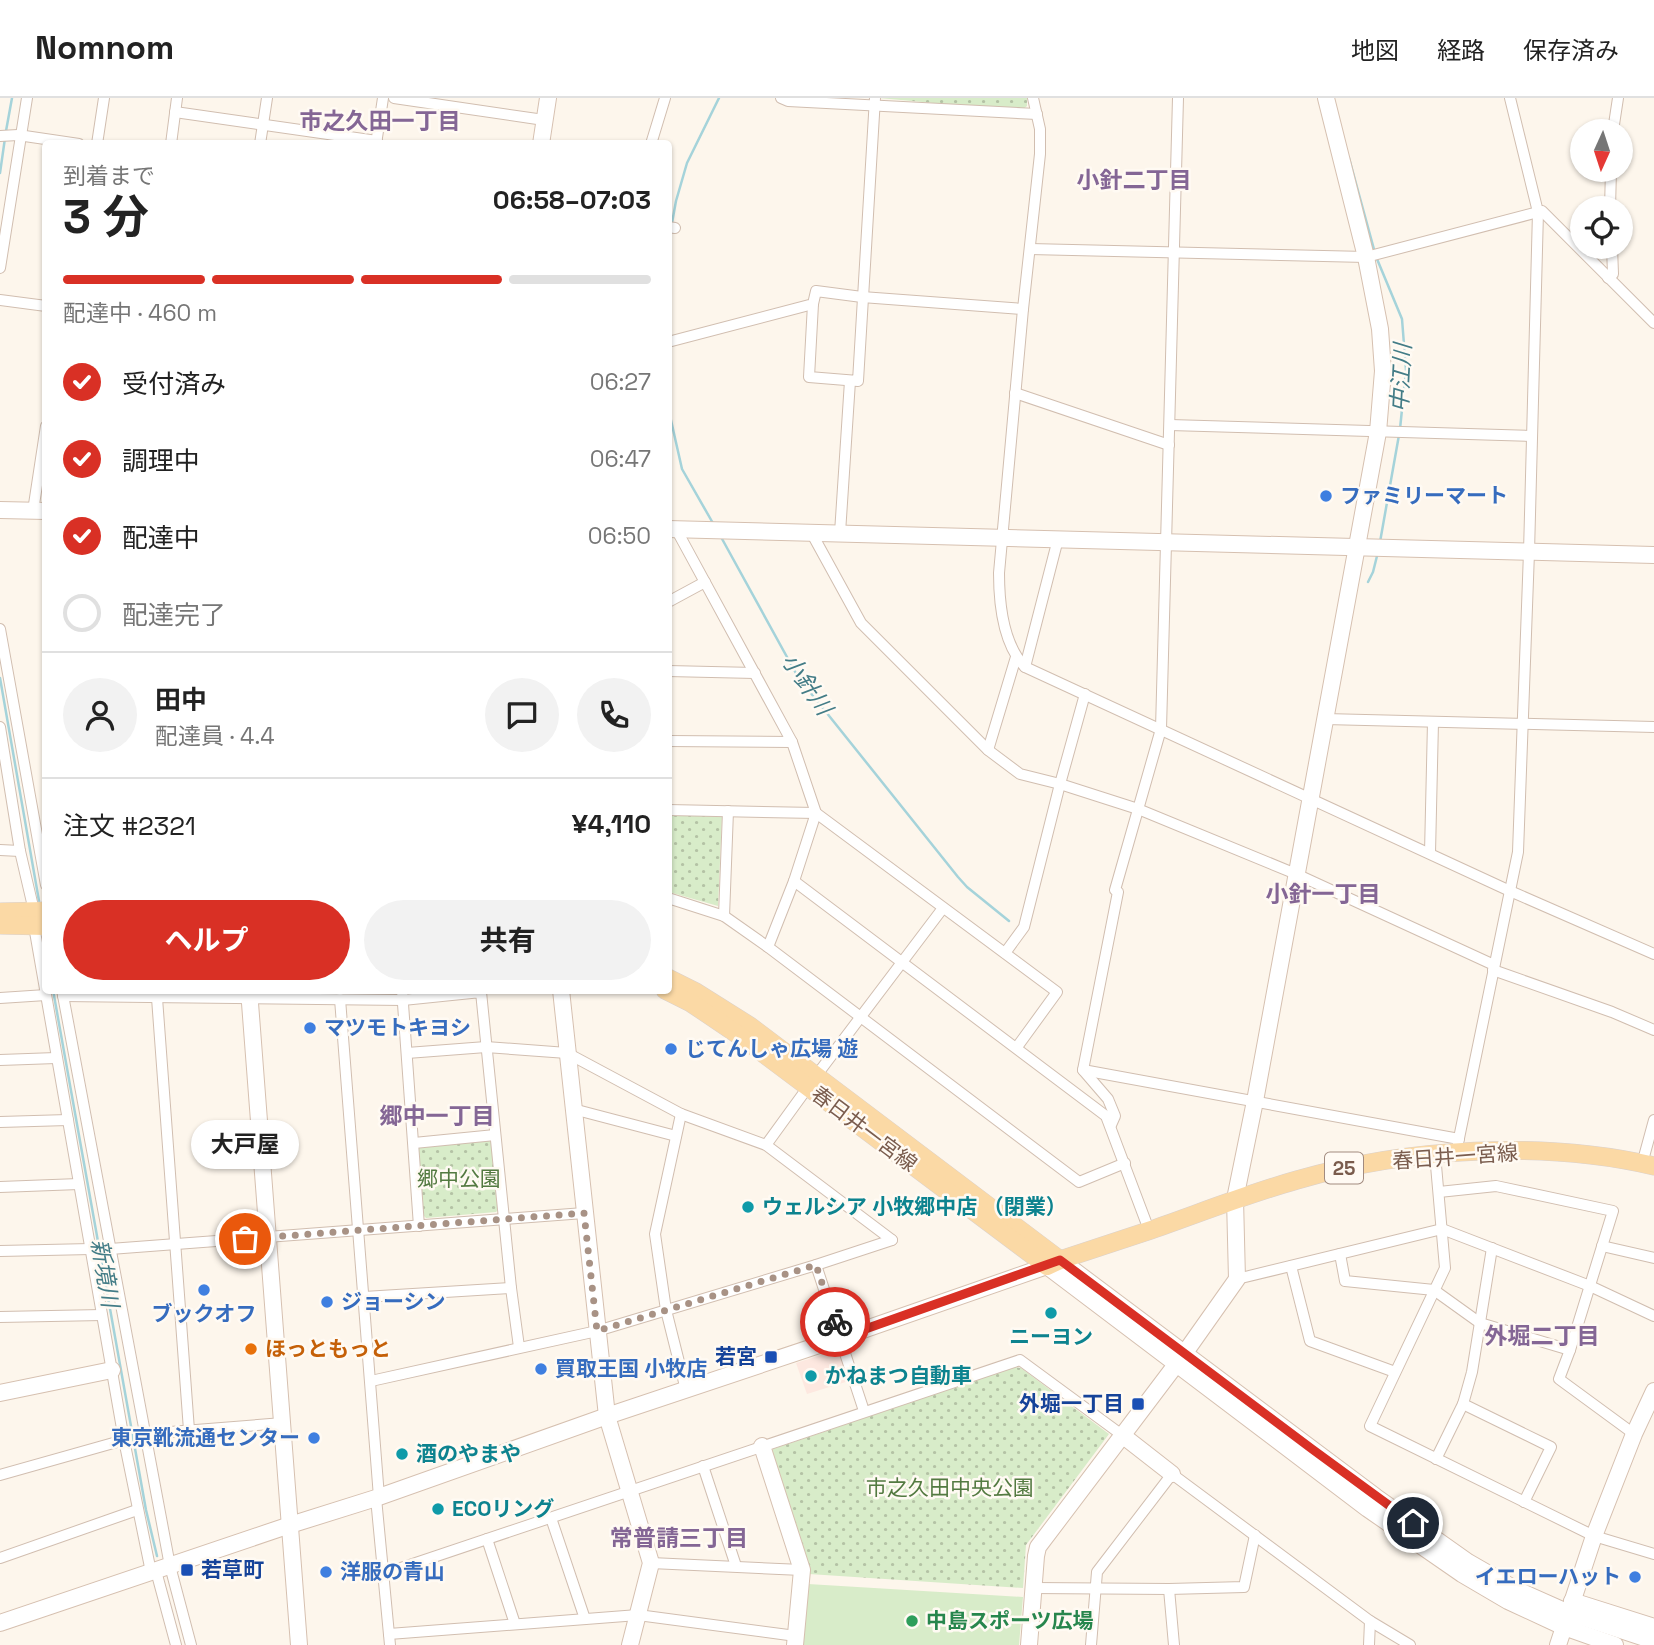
<!DOCTYPE html>
<html lang="ja">
<head>
<meta charset="utf-8">
<style>
	body { margin:0; font-family:"Space Grotesk","Noto Sans JP",sans-serif; background:#f2f2f2; color:#222; height:100vh; display:flex; flex-direction:column; font-size:26px; white-space:nowrap }
	* { box-sizing:border-box; margin:0 }
	p { font-size:23px; color:#767676 }
	.icon { flex:none; width:38px; height:38px; fill:none; stroke:currentColor; stroke-width:2; stroke-linecap:round; stroke-linejoin:round }
	.map { position:relative; flex:1; overflow:hidden }
	.drawer { position:absolute; left:42px; top:42px; width:630px; height:854px; display:flex; flex-direction:column; background:#fff; border-radius:7px; box-shadow:0 2px 5px #0004 }
	.drawer>* { flex:none }
	.needle { width:46px; rotate:183deg }
	.buttons { position:absolute; left:1570px; top:21px; display:grid; gap:14px }
	.buttons a { display:grid; place-items:center; width:63px; height:63px; border-radius:50%; background:#fff; box-shadow:0 2px 5px #0004; font-size:35px }
	.pin { position:absolute; display:grid; place-items:center; width:60px; height:60px; color:#fff; margin:-30px; border:4px solid #fff; border-radius:50%; box-shadow:0 2px 7px #0007 }
	.courier { position:absolute; display:grid; place-items:center; width:70px; height:70px; margin:-35px; border:5px solid #d93025; border-radius:50%; background:#fff; color:#222; box-shadow:0 2px 9px #0007 }
	.bubble { position:absolute; height:49px; border-radius:24px; background:#fff; box-shadow:0 2px 5px #0004; font-size:23px; font-weight:700; line-height:49px; text-align:center }
	.head em { font-style:normal; font-weight:700 }
	.head div { display:flex; flex-direction:column-reverse }
	.head { display:flex; align-items:center; justify-content:space-between; height:119px; padding:0 21px }
	h1 { font-size:46px; font-weight:700; line-height:52px }
	.bar { display:grid; grid-template-columns:repeat(4,1fr); gap:10px 7px; align-content:center; height:84px; padding:0 21px }
	.bar i { height:9px; border-radius:5px; background:#e0e0e0 }
	.bar .active { background:#d93025 }
	.bar p { grid-column:span 4 }
	.line { display:flex; align-items:center; gap:18px; padding:0 21px; border-top:2px solid #e0e0e0 }
	.line div { flex:1 }
	.round { display:grid; place-items:center; flex:none; width:74px; height:74px; border-radius:37px; background:#f2f2f2 }
	ol { padding:0 21px; list-style:none }
	li { display:flex; align-items:center; gap:21px; height:77px }
	li p { margin-inline-start:auto }
	li .icon { padding:7px; border-radius:50%; background:#d93025; color:#fff; stroke-width:4 }
	li:last-child { color:#767676 }
	li i { width:38px; height:38px; border:4px solid #e0e0e0; border-radius:50% }
	.action { display:flex; gap:14px; margin-top:auto; padding:14px 21px }
	.action a { flex:1; height:80px; border-radius:42px; background:#d93025; color:#fff; font-size:28px; font-weight:700; line-height:80px; text-align:center }
	.action a+a { background:#f2f2f2; color:#222 }
	header { display:flex; align-items:center; gap:42px; box-sizing:border-box; height:98px; padding:0 35px; background:#fff; border-bottom:2px solid #e0e0e0 }
	header strong { font-size:33px }
	nav { display:flex; gap:38px; margin-inline-start:auto; font-size:24px }
	.map>svg:first-child { display:block }
</style>
</head>
<body>
<header>
<strong>Nomnom</strong>
<nav><a>地図</a><a>経路</a><a>保存済み</a></nav>
</header>
<div class="map">
<svg width="1654" height="1547" viewBox="0 0 1654 1547">
	<defs>
		<pattern id="park-dots" width="8" height="8" patternUnits="userSpaceOnUse" patternTransform="scale(1.75)"><rect width="8" height="8" fill="#d8ecc9"/><path d="M2 2h.1M6 6h.1" fill="none" stroke="#b4c2a5" stroke-width="1.8" stroke-linecap="round"/></pattern>
	</defs>
	<rect width="100%" height="100%" fill="#fdf6ec"/>
	<!-- commercial -->
	<path fill="#fde8e0" d="M837 1252 843 1257 852 1282 807 1296 796 1265Z"/>
	<!-- grass -->
	<path fill="#d8ecc9" d="M808 1486 1023 1499 1019 1547H802Z"/>
	<!-- park -->
	<g fill="url(#park-dots)">
		<path d="M879 0H1027V8L1021 13Z"/>
		<path d="M668 718H722L718 808 669 794Z"/>
		<path d="M488 1042 491 1044 499 1111 496 1114 426 1120 423 1117 418 1050Z"/>
		<path d="M1015 1269 1021 1270 1109 1336 1026 1447 1023 1490 809 1476 771 1356 773 1351Z"/>
	</g>
	<g fill="none" stroke-linecap="round" stroke-linejoin="round">
		<!-- stream -->
		<g stroke="#a5d3da" stroke-width="2.5">
			<path d="M6 33 12 0"/>
			<path d="M1349 60 1375 155"/>
			<path d="M0 75 5 40"/>
			<path d="M672 125 676 103 687 65 719 0"/>
			<path d="M668 149 671 132"/>
			<path d="M1377 161 1402 221 1406 272 1400 331"/>
			<path d="M668 309 682 371 714 427"/>
			<path d="M721 439 798 579 958 779 967 789 1009 823"/>
			<path d="M1380 444 1399 337"/>
			<path d="M1368 484 1373 474 1378 454"/>
			<path d="M0 580 39 803"/>
			<path d="M44 838 46 847"/>
			<path d="M53 892 146 1412 157 1458"/>
		</g>
		<!-- street casing -->
		<g stroke="#d1beb0" stroke-width="12">
			<g id="street">
				<path d="M394 0 544 22"/>
				<path d="M781 0 788 3 1037 16"/>
				<path d="M1033 0 1040 31V56L1023 211 999 475C999 505 1003 546 1025 569L1510 793 1654 856"/>
				<path d="M1178 0 1161 631 1115 792 1118 794 1083 972 1459 1041"/>
				<path d="M175 14 377 43"/>
				<path d="M1613 33 1618 0"/>
				<path d="M0 38 18 37 79 46"/>
				<path d="M97 46 104 0"/>
				<path d="M171 46 177 0"/>
				<path d="M260 46 267 0"/>
				<path d="M376 46 383 0"/>
				<path d="M651 46 665 0"/>
				<path d="M1610 110 1611 72"/>
				<path d="M668 129 675 130"/>
				<path d="M1030 151 1366 159 1542 113 1654 225"/>
				<path d="M0 170 27 0"/>
				<path d="M1608 180 1613 176 1612 149"/>
				<path d="M0 202 46 208"/>
				<path d="M813 206 809 279 858 283 875 0"/>
				<path d="M668 244 813 206 816 193 862 199 1023 211"/>
				<path d="M1015 295 1169 347"/>
				<path d="M1170 327 1532 338"/>
				<path d="M33 413 46 328"/>
				<path d="M676 431 792 644 816 715 794 783 768 849"/>
				<path d="M811 434 861 525 988 652 1020 676 1060 686 1138 711 1296 776 1494 867"/>
				<path d="M840 435 850 283"/>
				<path d="M668 504 705 484"/>
				<path d="M0 531 46 787"/>
				<path d="M1025 569 1058 441"/>
				<path d="M668 573 755 575"/>
				<path d="M1325 621 1654 629"/>
				<path d="M0 629 20 753 34 813"/>
				<path d="M668 643 792 644"/>
				<path d="M988 652 1016 559"/>
				<path d="M668 712 816 715 1057 894 1017 949"/>
				<path d="M0 752 20 753"/>
				<path d="M1430 755 1433 624"/>
				<path d="M794 783 1106 1018 1149 1132"/>
				<path d="M668 800 724 818 768 849 1079 1084 1125 1065"/>
				<path d="M724 818 728 713"/>
				<path d="M34 828 124 1342 151 1474"/>
				<path d="M1005 855 1024 829 1060 686 1085 596"/>
				<path d="M1493 872 1612 914 1654 932"/>
				<path d="M62 892 170 1468 191 1547"/>
				<path d="M402 892 419 1128"/>
				<path d="M63 898 403 902 481 894 511 1190 519 1249"/>
				<path d="M0 900 46 897"/>
				<path d="M157 900 189 1332"/>
				<path d="M340 901 379 1399"/>
				<path d="M407 955 486 949 567 955 681 1016 766 1047 892 1142"/>
				<path d="M0 962 56 960"/>
				<path d="M1083 972 1108 1001 1115 1018 1111 1027"/>
				<path d="M573 1011 676 1038"/>
				<path d="M681 1016 655 1136 666 1212 686 1292"/>
				<path d="M0 1024 68 1022"/>
				<path d="M414 1045 495 1037"/>
				<path d="M1458 1045 1518 754 1529 454 1538 114 1510 0"/>
				<path d="M766 1047 816 978 943 810"/>
				<path d="M1435 1056 1445 1170 1370 1328 1594 1438 1654 1456"/>
				<path d="M1642 1066 1654 1022"/>
				<path d="M0 1089 79 1086"/>
				<path d="M1439 1094 1496 1088 1613 1113 1570 1252 1559 1281 1634 1336"/>
				<path d="M1602 1148 1654 1160"/>
				<path d="M110 1151 584 1115"/>
				<path d="M0 1153 91 1151"/>
				<path d="M1340 1156 1345 1183 1434 1192 1480 1225 1570 1252"/>
				<path d="M816 1167 864 1313"/>
				<path d="M1291 1168 1310 1243 1395 1274"/>
				<path d="M1237 1181 1442 1131 1590 1188 1654 1218"/>
				<path d="M364 1199 511 1190"/>
				<path d="M0 1219 102 1217"/>
				<path d="M371 1283 597 1233 816 1167 892 1142"/>
				<path d="M1463 1306 1551 1349 1524 1404"/>
				<path d="M145 1336 283 1325"/>
				<path d="M1436 1361 1463 1306 1472 1274 1492 1150"/>
				<path d="M703 1368 736 1468"/>
				<path d="M0 1377 124 1342"/>
				<path d="M376 1400 390 1547"/>
				<path d="M551 1420 585 1521"/>
				<path d="M487 1441 515 1526"/>
				<path d="M0 1460 137 1412"/>
				<path d="M651 1465 802 1472"/>
				<path d="M156 1473 176 1547"/>
				<path d="M383 1476 1020 1262 1122 1337"/>
				<path d="M1033 1490 1169 1491 1244 1489 1255 1437"/>
				<path d="M1169 1491 1174 1547"/>
				<path d="M389 1536 638 1517 796 1538"/>
				<path d="M1091 1547 1097 1474 1172 1376 1370 1523 1410 1547"/>
				<path d="M1369 1547 1370 1523"/>
			</g>
		</g>
		<!-- secondary casing -->
		<g stroke="#d6c0b0" stroke-width="18">
			<g id="secondary">
				<path d="M541 46 548 0"/>
				<path d="M0 412 46 413"/>
				<path d="M668 431 1654 457"/>
				<path d="M249 892 299 1547"/>
				<path d="M561 892 607 1318 651 1465 630 1547"/>
				<path d="M1060 1162 1376 1399 1468 1464 1515 1491 1569 1515 1654 1543"/>
				<path d="M0 1295 112 1272"/>
				<path d="M1122 1337 1172 1376"/>
				<path d="M762 1348 802 1472 795 1547"/>
				<path d="M1572 1503 1654 1529"/>
				<path d="M0 1525 290 1427 376 1400 607 1318 840 1240 1047 1168 1368 1411 1462 1476 1508 1503 1564 1529 1615 1547"/>
				<path d="M1029 1547 1036 1458 1038 1449 1184 1256 1237 1181 1235 1101 1255 1003 1378 334 1383 273 1380 231 1366 159 1326 0"/>
				<path d="M1558 1547 1594 1438 1634 1336 1654 1293"/>
			</g>
		</g>
		<!-- primary casing -->
		<g stroke="#dad1cd" stroke-width="19">
			<g id="primary">
				<path d="M0 814 46 813"/>
				<path d="M0 827 46 828"/>
				<path d="M668 880 696 894 750 928 1060 1162"/>
				<path d="M665 892 691 905 740 938 1047 1168 1060 1162C1091 1152 1121 1142 1151 1132 1200 1115 1247 1096 1297 1082 1407 1050 1542 1042 1654 1068"/>
			</g>
		</g>
		<!-- street -->
		<use href="#street" stroke="#fff" stroke-width="10"/>
		<!-- secondary -->
		<use href="#secondary" stroke="#fff" stroke-width="16"/>
		<!-- primary -->
		<use href="#primary" stroke="#fbd9a5" stroke-width="18"/>
	</g>
	<g fill="none" stroke-linecap="round" stroke-linejoin="round">
		<!-- done -->
		<path stroke="#a89285" stroke-width="7" stroke-dasharray="0 12.6" d="M245 1141 584 1115 597 1233 816 1167 835 1224"/>
		<!-- route -->
		<path stroke="#d93025" stroke-width="9" d="M835 1224 840 1240 1060 1162 1312 1351 1413 1425"/>
	</g>
	<!-- markers -->
	<g fill="#3f7fe0" stroke="#fffaf3" stroke-width="2.5">
		<circle cx="1326" cy="398" r="7"/>
		<circle cx="310" cy="930" r="7"/>
		<circle cx="671" cy="951" r="7"/>
		<circle cx="204" cy="1192" r="7"/>
		<circle cx="327" cy="1204" r="7"/>
		<circle cx="541" cy="1271" r="7"/>
		<circle cx="314" cy="1340" r="7"/>
		<circle cx="326" cy="1474" r="7"/>
		<circle cx="1635" cy="1479" r="7"/>
	</g>
	<g fill="#0f9aa8" stroke="#fffaf3" stroke-width="2.5">
		<circle cx="748" cy="1109" r="7"/>
		<circle cx="1051" cy="1215" r="7"/>
		<circle cx="811" cy="1278" r="7"/>
		<circle cx="402" cy="1356" r="7"/>
		<circle cx="438" cy="1411" r="7"/>
	</g>
	<circle fill="#e8710a" stroke="#fffaf3" stroke-width="2.5" cx="251" cy="1251" r="7"/>
	<g fill="#1a4fb4" stroke="#fffaf3" stroke-width="2.5">
		<rect x="764" y="1252" width="14" height="14" rx="3.5"/>
		<rect x="1131" y="1299" width="14" height="14" rx="3.5"/>
		<rect x="180" y="1465" width="14" height="14" rx="3.5"/>
	</g>
	<circle fill="#2e9e5b" stroke="#fffaf3" stroke-width="2.5" cx="912" cy="1523" r="7"/>
	<g text-anchor="middle" stroke-width="5" stroke-linejoin="round" paint-order="stroke">
		<!-- shield labels -->
		<rect fill="#fffaf3" stroke="#a28b7f" stroke-width="2" x="1325" y="1054.5" width="38" height="31" rx="5"/>
		<g font-size="19" font-weight="bold" fill="#7a5c4d">
			<text x="1344" y="1077">25</text>
		</g>
		<!-- shop labels -->
		<g font-size="21" font-weight="bold" fill="#366cbe" stroke="#fffaf3" text-anchor="start">
			<text x="1340" y="405">ファミリーマート</text>
			<text x="324" y="937">マツモトキヨシ</text>
			<text x="685" y="958">じてんしゃ広場 遊</text>
			<text x="341" y="1211">ジョーシン</text>
			<text x="204" y="1223" text-anchor="middle">ブックオフ</text>
			<text x="555" y="1278">買取王国 小牧店</text>
			<text x="300" y="1347" text-anchor="end">東京靴流通センター</text>
			<text x="340" y="1481">洋服の青山</text>
			<text x="1621" y="1486" text-anchor="end">イエローハット</text>
		</g>
		<!-- street labels -->
		<g font-size="21" fill="#7a5c4d" stroke="#fffaf3">
			<text transform="translate(864 1031) rotate(37)" y="7">春日井一宮線</text>
			<text transform="translate(1455 1059) rotate(-4)" y="7">春日井一宮線</text>
		</g>
		<!-- park labels -->
		<g font-size="21" fill="#537a41" stroke="#fffaf3">
			<text x="459" y="1088">郷中公園</text>
			<text x="950" y="1397">市之久田中央公園</text>
		</g>
		<!-- culture labels -->
		<g font-size="21" font-weight="bold" fill="#0d838f" stroke="#fffaf3" text-anchor="start">
			<text x="762" y="1116">ウェルシア 小牧郷中店 （閉業）</text>
			<text x="1051" y="1246" text-anchor="middle">ニーヨン</text>
			<text x="825" y="1285">かねまつ自動車</text>
			<text x="416" y="1363">酒のやまや</text>
			<text x="452" y="1418">ECOリング</text>
		</g>
		<!-- food labels -->
		<g font-size="21" font-weight="bold" fill="#c56008" stroke="#fffaf3" text-anchor="start">
			<text x="265" y="1258">ほっともっと</text>
		</g>
		<!-- transit labels -->
		<g font-size="21" font-weight="bold" fill="#164399" stroke="#fffaf3" text-anchor="end">
			<text x="757" y="1266">若宮</text>
			<text x="1124" y="1313">外堀一丁目</text>
			<text x="201" y="1479" text-anchor="start">若草町</text>
		</g>
		<!-- leisure labels -->
		<g font-size="21" font-weight="bold" fill="#27864d" stroke="#fffaf3" text-anchor="start">
			<text x="926" y="1530">中島スポーツ広場</text>
		</g>
		<!-- neighbourhood labels -->
		<g font-size="23" font-weight="bold" fill="#846695" stroke="#fffaf3">
			<text x="380" y="31">市之久田一丁目</text>
			<text x="1134" y="90">小針二丁目</text>
			<text x="1323" y="804">小針一丁目</text>
			<text x="437" y="1026">郷中一丁目</text>
			<text x="1542" y="1246">外堀二丁目</text>
			<text x="679" y="1448">常普請三丁目</text>
		</g>
		<!-- water labels -->
		<g font-size="23" font-style="italic" fill="#437c86" stroke="#fffaf3">
			<text transform="translate(1401 280) rotate(-87)" y="8">中江川</text>
			<text transform="translate(807 586) rotate(55)" y="8">小針川</text>
			<text transform="translate(105 1175) rotate(80)" y="8">新境川</text>
		</g>
	</g>
</svg>
<div class="buttons">
<a><svg class="needle" viewBox="-14 -14 28 28"><path d="M0-13l5 13h-10z" fill="#e53935"/><path d="M0 13l5-13h-10z" fill="#767676"/></svg></a>
<a><svg class="icon" aria-label="locate" viewBox="0 0 24 24"><circle cx="12" cy="12" r="6"/><path d="M12 2v4M12 18v4M2 12h4M18 12h4"/></svg></a>
</div>
<div class="pin" style="left:245px;top:1141px;background:#ea580c"><svg class="icon" aria-label="bag" viewBox="0 0 24 24"><path d="M5 8h14l-1 12H6zM9 8a3 3 0 0 1 6 0"/></svg></div>
<div class="pin" style="left:1413px;top:1425px;background:#1f2937"><svg class="icon" aria-label="home" viewBox="0 0 24 24"><path d="M3 11l9-7 9 7M6 9v11h12V9"/></svg></div>
<div class="courier" style="left:835px;top:1224px"><svg class="icon" aria-label="bike" viewBox="0 0 24 24"><circle cx="6" cy="16" r="4"/><circle cx="18" cy="16" r="4"/><path d="M6 16l4-8h5l3 8M10 8l3 8H6M13 5h3"/></svg></div>
<div class="bubble" style="left:191px;top:1022px;width:108px">大戸屋</div>
<section class="drawer">
<div class="head"><div><h1>3 分</h1><p>到着まで</p></div><em>06:58–07:03</em></div>
<div class="bar"><i class="active"></i><i class="active"></i><i class="active"></i><i></i><p>配達中 · 460 m</p></div>
<ol>
<li><svg class="icon" aria-label="check" viewBox="0 0 24 24"><path d="M5 12l5 5 9-10"/></svg>受付済み<p>06:27</p></li>
<li><svg class="icon" aria-label="check" viewBox="0 0 24 24"><path d="M5 12l5 5 9-10"/></svg>調理中<p>06:47</p></li>
<li><svg class="icon" aria-label="check" viewBox="0 0 24 24"><path d="M5 12l5 5 9-10"/></svg>配達中<p>06:50</p></li>
<li><i></i>配達完了</li>
</ol>
<div class="line" style="height:126px"><a class="round"><svg class="icon" aria-label="person" viewBox="0 0 24 24"><circle cx="12" cy="8" r="4"/><path d="M4 21q1-7 8-7t8 7"/></svg></a><div><b>田中</b><p>配達員 · 4.4</p></div><a class="round"><svg class="icon" aria-label="chat" viewBox="0 0 24 24"><path d="M4 5h16v11H9l-5 4z"/></svg></a><a class="round"><svg class="icon" aria-label="phone" viewBox="0 0 24 24"><path d="M5 4h4l2 5-3 2q2 4 5 5l2-3 5 2v4C11 20 4 13 5 4z"/></svg></a></div>
<div class="line" style="height:91px"><div>注文 #2321</div><b>¥4,110</b></div>
<div class="action"><a>ヘルプ</a><a>共有</a></div>
</section>
</div>
</body>
</html>
